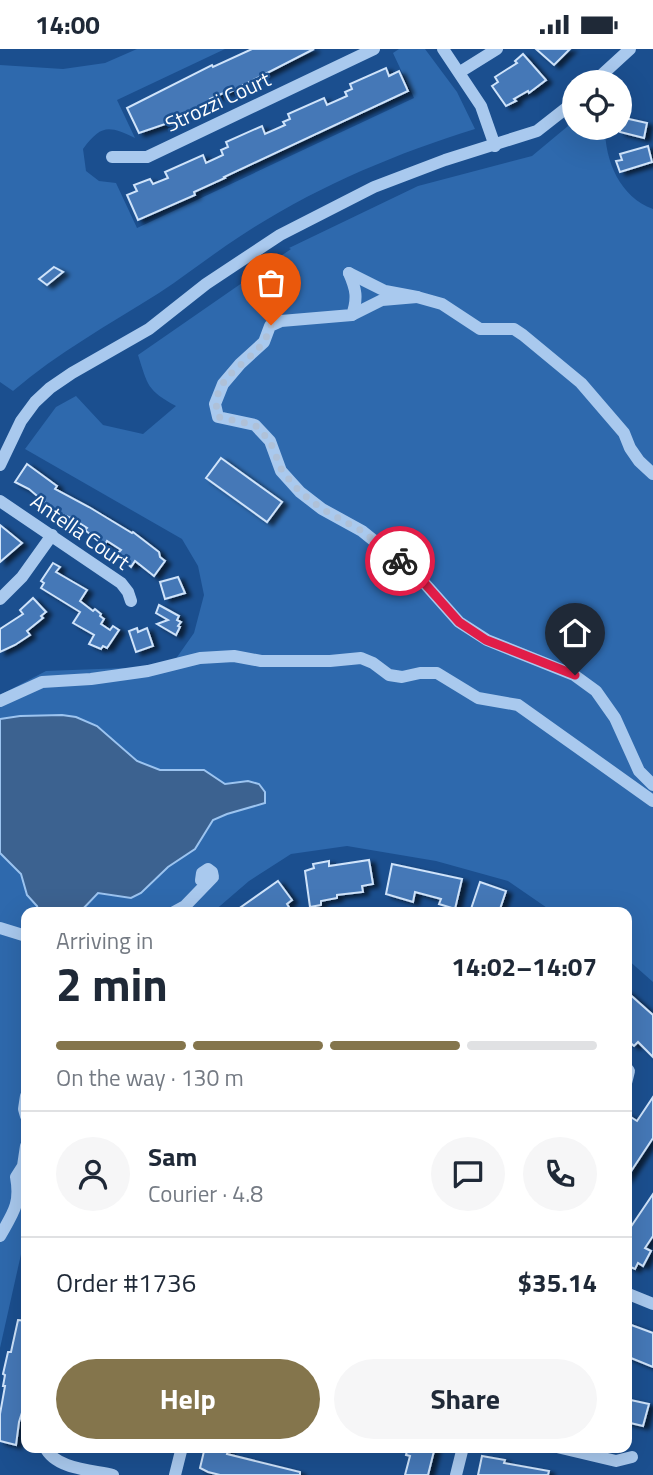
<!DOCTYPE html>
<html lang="en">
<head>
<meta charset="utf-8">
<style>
	body { margin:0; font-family:"Titillium Web",sans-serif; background:#f6f6f7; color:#1f2937; height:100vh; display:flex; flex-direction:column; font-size:26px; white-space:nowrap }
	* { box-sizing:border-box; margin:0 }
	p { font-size:23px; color:#747a83 }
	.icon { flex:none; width:38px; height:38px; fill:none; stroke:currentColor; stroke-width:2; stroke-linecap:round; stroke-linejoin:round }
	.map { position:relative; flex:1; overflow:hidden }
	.side { position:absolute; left:21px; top:858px; width:611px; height:546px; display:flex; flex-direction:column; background:#fff; border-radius:14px; box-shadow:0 7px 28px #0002 }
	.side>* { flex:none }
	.fabs { position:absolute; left:562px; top:21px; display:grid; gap:14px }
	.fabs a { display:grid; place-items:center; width:70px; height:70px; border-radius:50%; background:#fff; box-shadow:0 7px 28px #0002; font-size:35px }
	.pin { position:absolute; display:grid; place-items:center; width:60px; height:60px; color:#fff; margin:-72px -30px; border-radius:50% 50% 50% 0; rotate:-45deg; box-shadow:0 0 7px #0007 }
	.pin .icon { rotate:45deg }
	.courier { position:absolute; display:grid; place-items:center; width:70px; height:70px; margin:-35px; border:5px solid #e11d48; border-radius:50%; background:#fff; color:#222; box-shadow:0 2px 9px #0007 }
	.overview em { font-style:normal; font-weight:700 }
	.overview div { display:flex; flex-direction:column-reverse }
	.overview { display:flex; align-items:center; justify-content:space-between; height:119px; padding:0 35px }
	h1 { font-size:46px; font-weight:700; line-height:52px }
	.bar { display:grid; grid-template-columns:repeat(4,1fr); gap:10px 7px; align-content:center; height:84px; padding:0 35px }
	.bar i { height:9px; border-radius:5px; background:#e0e1e3 }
	.bar .selected { background:#84754c }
	.bar p { grid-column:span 4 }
	.line { display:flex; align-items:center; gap:18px; padding:0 35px; border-top:2px solid #e0e1e3 }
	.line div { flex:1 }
	.round { display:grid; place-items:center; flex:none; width:74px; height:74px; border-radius:37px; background:#f6f6f7 }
	.action { display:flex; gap:14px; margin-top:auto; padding:14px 35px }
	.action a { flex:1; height:80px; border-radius:42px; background:#84754c; color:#fff; font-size:28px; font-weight:700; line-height:80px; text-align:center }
	.action a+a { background:#f6f6f7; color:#1f2937 }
	.status { display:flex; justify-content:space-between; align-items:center; height:49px; padding:0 35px; background:#fff; direction:ltr }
	.status svg { height:19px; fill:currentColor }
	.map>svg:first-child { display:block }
</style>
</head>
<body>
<div class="status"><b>14:00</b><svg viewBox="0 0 49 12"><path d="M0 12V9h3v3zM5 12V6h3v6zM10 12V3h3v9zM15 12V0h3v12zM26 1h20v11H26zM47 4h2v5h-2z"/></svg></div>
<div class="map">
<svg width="653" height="1426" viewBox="0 0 653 1426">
	<defs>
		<filter id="shadow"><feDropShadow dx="5.5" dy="3" stdDeviation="2" flood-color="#0009"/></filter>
	</defs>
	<rect width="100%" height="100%" fill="#1b4f8f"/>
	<!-- green -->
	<g fill="#2e69ad">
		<path d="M137 0H225L117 51 135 89C108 76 101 76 83 100L86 122 99 132 116 134 137 179 414 49 393 4 399 0H425L457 43 475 80C394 105 314 139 242 186 214 204 188 225 159 244 110 275 57 304 13 342L0 333V16L63 20 105 14Z"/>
		<path d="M574 72V79H605C605 112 620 148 653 160V933L627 910 626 863H553L508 832 436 812 347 797 291 805 249 832 213 863H26V1183L0 1299V646L46 622 151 618 175 611 194 584 204 546 198 517 182 490 25 400 56 358 76 347 103 376 143 385 176 357C147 341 148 337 138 306L291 200 289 199 418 137 532 107Z"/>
	</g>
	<!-- water -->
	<path fill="#3c6290" stroke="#9cc4f0" stroke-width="2" d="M62 666 76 668 97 677 137 712 160 721H204L225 735 248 732 259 735 265 743V754L227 765 213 771 195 800 168 818 141 844 131 849 98 844 80 863H39L37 857 27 846 21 825 0 804V670L20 667Z"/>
	<!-- building -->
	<g fill="#4478b7" stroke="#cfe3fa" stroke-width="2" filter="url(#shadow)">
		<path d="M252 0H314L230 43V41L210 50 212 54 176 69 177 71 139 84 127 59 212 16 213 18Z"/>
		<path d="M536 0H570L554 16Z"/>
		<path d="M523 5 546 31 529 44 528 42 514 50 516 52 506 57 492 37 498 33 495 28 517 14 515 12Z"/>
		<path d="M386 19 389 27 399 22 408 42 224 128 225 129 194 143 195 146 138 171 127 146 137 142 134 136 150 130 153 135 168 129 165 123 203 106 206 114 223 106 221 101 228 98 226 93 262 77 265 85 285 76 283 73 290 70 288 65 324 49 327 56 347 47 345 43 352 40 350 35Z"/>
		<path d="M620 68 647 74 644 89 620 83Z"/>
		<path d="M648 97 652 113 620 123 616 112 622 111 620 105Z"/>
		<path d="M54 218 63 223 47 236 39 230Z"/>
		<path d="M221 409 282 453 267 473 206 429Z"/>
		<path d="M27 415 57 437 55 440 89 458 132 484 133 483 159 503 160 508 165 512 154 527 135 512 131 518 117 505 121 501 107 492 104 497 85 481 87 479 73 470 64 466 62 468 29 440 15 433Z"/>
		<path d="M0 476 22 494 0 513Z"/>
		<path d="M53 514 60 518 56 523 87 541 80 552 93 562 95 560 101 565 100 567 104 570 101 575 110 581 113 577 119 581 107 599 103 597 101 600 89 595 94 586 73 574 80 563 41 539 44 534 41 532Z"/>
		<path d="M178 528 185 544 165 550 160 533Z"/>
		<path d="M33 549 46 563 41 567 43 569 27 582 30 586 15 596 0 603V580L23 565 20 561Z"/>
		<path d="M159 556 179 567 177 571 181 573 178 577 180 578 176 586 157 575 168 571 156 564Z"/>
		<path d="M137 579 138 583 147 579 153 597 136 603 129 582Z"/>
		<path d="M369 811 373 835 362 837 363 843 337 846V849L321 852V856L310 858 305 822 314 819 313 815 329 812V817Z"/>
		<path d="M392 815 462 830 455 860 439 855 441 850 415 843 413 853 386 845Z"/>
		<path d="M278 832 292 851 287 855 292 863H234Z"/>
		<path d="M480 833 506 842 499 863H470Z"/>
		<path d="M626 942 653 966V1008L638 993 634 997 626 990Z"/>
		<path d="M653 1048V1089L626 1130V1065L637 1072Z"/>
		<path d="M653 1145V1187L645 1199 651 1202 643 1217 638 1214 635 1220 626 1216V1185Z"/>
		<path d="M18 1271 26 1272V1351L19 1373 16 1396 0 1392V1365L5 1337H3L5 1326 3 1325 8 1303H11Z"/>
		<path d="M626 1274 653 1284V1318L626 1307Z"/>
		<path d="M626 1350 649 1355 643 1377 626 1373Z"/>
		<path d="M205 1398 229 1399 227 1405 300 1423V1426H220L208 1423 200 1419Z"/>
		<path d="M408 1398H435L428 1426H405L410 1407 406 1406Z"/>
		<path d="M482 1407 505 1411 504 1414 549 1422 548 1426H478Z"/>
	</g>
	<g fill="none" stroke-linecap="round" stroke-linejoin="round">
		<!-- minor -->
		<g stroke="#a9c9ee" stroke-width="12">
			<path d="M443 0 481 57 495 97"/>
			<path d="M460 23 497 0"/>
			<path d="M594 33 630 0"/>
			<path d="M112 108H147L374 0"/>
			<path d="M349 224C356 240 358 249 352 266L281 272 270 277 264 293 240 315 223 335 215 355 218 368 255 376 270 392 281 422 300 443 322 460 362 482 419 528 459 573 487 591 574 626 596 642 615 669 639 722 653 736"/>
			<path d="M349 224 385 242 417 248 382 251 352 266"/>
			<path d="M417 248 442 255 480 280H514L523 286 581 334 624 384 630 399 639 412 653 425"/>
			<path d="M0 416 21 372 35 353 50 339 72 324 149 280 206 235 280 186 374 138 445 111 537 82 574 53"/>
			<path d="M0 452 121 534 128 543 131 552"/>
			<path d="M0 550 22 528 52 486"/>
			<path d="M0 652 42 633 91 630 148 622 200 609 234 607 261 612H330L361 609 373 614 389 626 402 628 420 624H437L478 649 518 656 653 752"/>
			<path d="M174 863 185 857 213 828 212 823 208 820 202 824 201 831 207 834"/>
			<path d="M0 879 26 887"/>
			<path d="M626 1018 629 1022 626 1034"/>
			<path d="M26 1047 24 1060 26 1067"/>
			<path d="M0 1187C13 1164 21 1155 16 1128L23 1117 26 1097"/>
			<path d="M626 1244 653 1255"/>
			<path d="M45 1398C55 1420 91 1421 113 1426"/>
			<path d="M557 1398 616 1412 632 1408"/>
			<path d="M175 1426 182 1398"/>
			<path d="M456 1426 463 1398"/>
		</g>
	</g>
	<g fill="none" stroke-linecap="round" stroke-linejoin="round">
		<!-- done -->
		<path stroke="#afc1d8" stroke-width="7" stroke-dasharray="0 12.6" d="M271 276C269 281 267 288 264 292 248 317 208 328 218 368L255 376 270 392 282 422 300 443 322 460 362 482 400 512"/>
		<!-- route -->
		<path stroke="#e11d48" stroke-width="9" d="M400 512 419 528 459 573 486 591 575 626"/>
	</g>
	<g text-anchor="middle" stroke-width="5" stroke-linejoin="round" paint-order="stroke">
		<!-- street labels -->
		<g font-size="21" fill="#fff" stroke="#1b4f8f">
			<text transform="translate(218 53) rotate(-25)" y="7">Strozzi Court</text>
			<text transform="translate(80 483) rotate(35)" y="7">Antella Court</text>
		</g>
	</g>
</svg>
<div class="fabs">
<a><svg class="icon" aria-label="locate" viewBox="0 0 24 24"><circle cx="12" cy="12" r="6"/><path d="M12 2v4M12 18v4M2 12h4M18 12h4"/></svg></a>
</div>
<div class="pin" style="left:271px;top:276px;background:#ea580c"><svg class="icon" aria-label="bag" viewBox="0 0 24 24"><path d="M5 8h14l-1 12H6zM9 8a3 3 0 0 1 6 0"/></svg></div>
<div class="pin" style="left:575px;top:626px;background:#1f2937"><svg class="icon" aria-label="home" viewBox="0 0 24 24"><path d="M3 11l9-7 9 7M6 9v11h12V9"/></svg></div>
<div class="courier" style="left:400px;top:512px"><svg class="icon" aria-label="bike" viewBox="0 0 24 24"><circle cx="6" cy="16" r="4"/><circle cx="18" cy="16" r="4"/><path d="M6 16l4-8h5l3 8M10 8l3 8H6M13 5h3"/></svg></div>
<section class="side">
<div class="overview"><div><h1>2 min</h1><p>Arriving in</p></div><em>14:02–14:07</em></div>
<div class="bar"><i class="selected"></i><i class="selected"></i><i class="selected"></i><i></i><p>On the way · 130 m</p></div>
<div class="line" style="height:126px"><a class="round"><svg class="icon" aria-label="person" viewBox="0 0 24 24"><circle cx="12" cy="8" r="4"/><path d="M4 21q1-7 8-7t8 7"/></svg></a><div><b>Sam</b><p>Courier · 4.8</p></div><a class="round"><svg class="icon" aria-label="chat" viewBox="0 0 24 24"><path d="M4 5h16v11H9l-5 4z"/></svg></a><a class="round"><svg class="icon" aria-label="phone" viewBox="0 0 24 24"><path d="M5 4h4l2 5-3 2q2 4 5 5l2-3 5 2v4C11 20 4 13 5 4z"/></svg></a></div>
<div class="line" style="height:91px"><div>Order #1736</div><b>$35.14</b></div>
<div class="action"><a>Help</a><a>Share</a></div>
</section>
</div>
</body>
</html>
